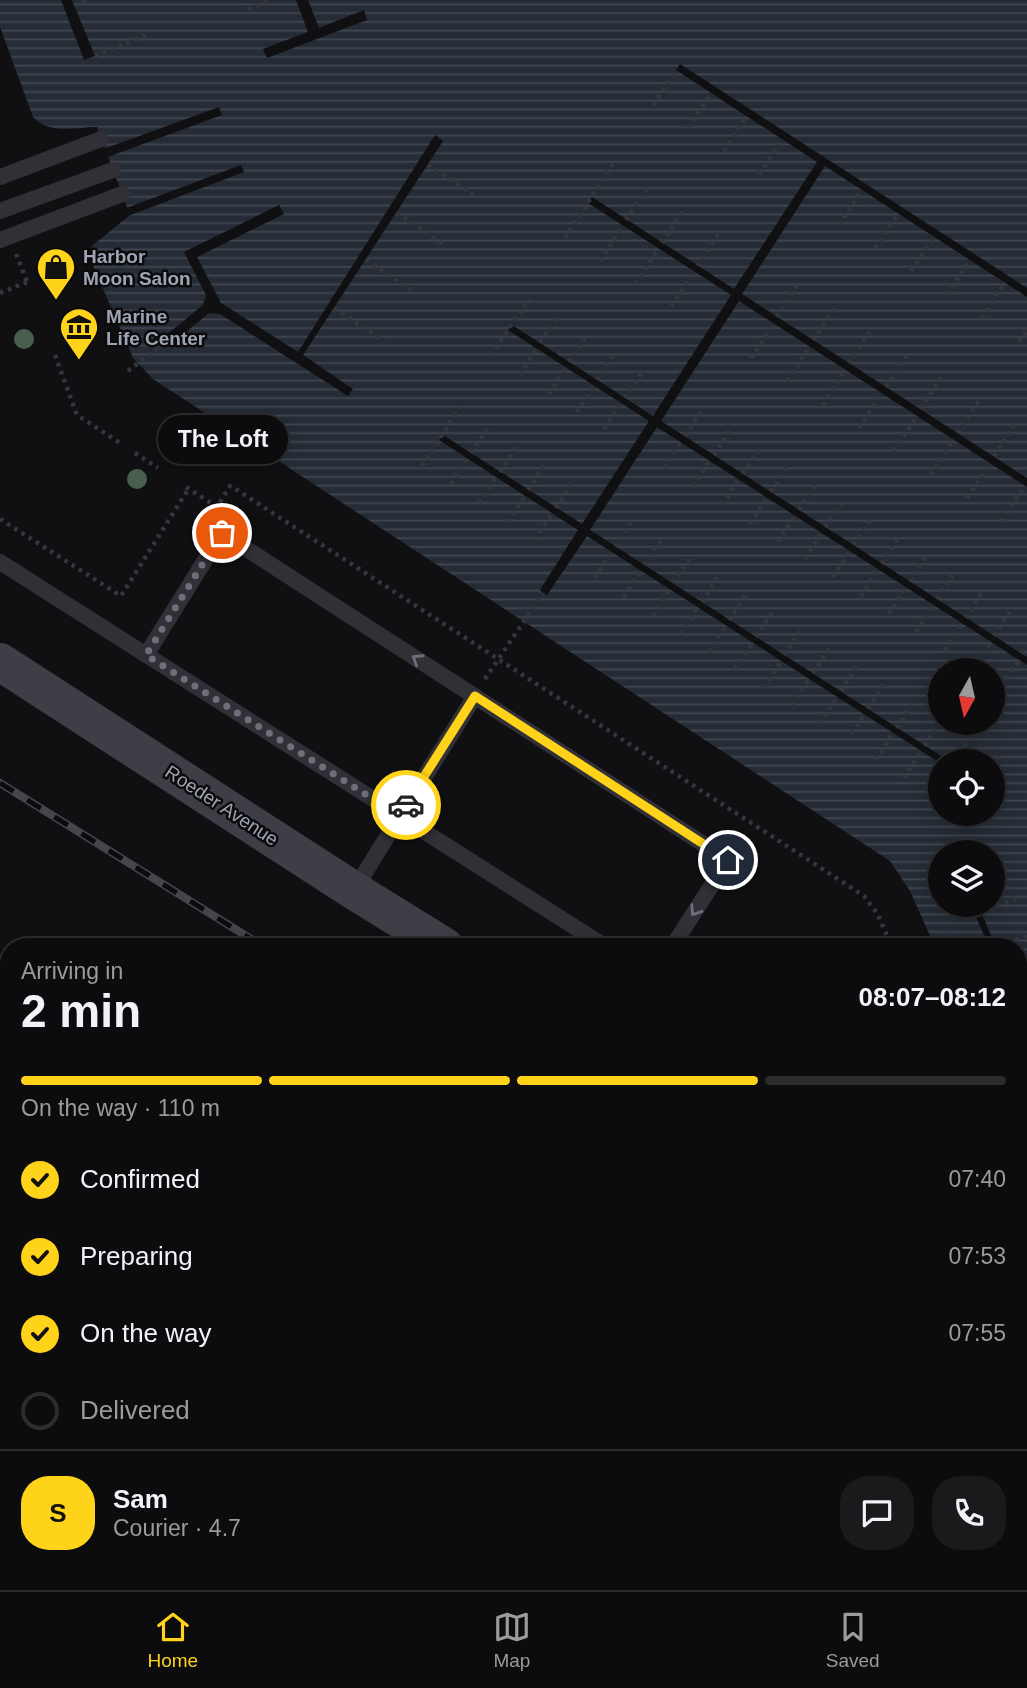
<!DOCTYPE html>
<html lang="en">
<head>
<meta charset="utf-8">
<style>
	body { margin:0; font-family:Helvetica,sans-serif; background:#1a191b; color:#f1f3f6; height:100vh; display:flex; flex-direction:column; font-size:26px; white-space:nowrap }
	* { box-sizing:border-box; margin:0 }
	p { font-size:23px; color:#9a9b9d }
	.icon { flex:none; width:38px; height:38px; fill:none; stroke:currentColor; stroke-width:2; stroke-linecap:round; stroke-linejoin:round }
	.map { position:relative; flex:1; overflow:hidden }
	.panel { position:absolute; left:0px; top:938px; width:1027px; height:653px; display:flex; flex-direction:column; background:#0c0b0d; border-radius:28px 28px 0 0; box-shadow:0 4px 18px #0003,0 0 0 2px #2c2b2e }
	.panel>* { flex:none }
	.needle { width:46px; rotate:188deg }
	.controls { position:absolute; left:928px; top:658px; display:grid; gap:14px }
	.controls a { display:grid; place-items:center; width:77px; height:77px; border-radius:50%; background:#0c0b0d; box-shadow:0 4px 18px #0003,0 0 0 2px #2c2b2e; font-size:35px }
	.pin { position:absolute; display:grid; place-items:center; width:60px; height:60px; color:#fff; margin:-30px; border:4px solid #fff; border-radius:50%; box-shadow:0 2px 7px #0007 }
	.courier { position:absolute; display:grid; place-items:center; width:70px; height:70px; margin:-35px; border:5px solid #ffd319; border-radius:50%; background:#fff; color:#222; box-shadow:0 2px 9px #0007 }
	.bubble { position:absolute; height:49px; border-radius:24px; background:#0c0b0d; box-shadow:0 4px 18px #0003,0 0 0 2px #2c2b2e; font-size:23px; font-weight:600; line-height:49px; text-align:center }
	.head em { font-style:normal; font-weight:600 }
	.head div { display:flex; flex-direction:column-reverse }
	.head { display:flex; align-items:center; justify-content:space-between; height:119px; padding:0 21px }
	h1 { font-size:46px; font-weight:600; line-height:52px }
	.bar { display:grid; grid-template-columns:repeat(4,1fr); gap:10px 7px; align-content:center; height:84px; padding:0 21px }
	.bar i { height:9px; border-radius:5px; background:#2c2b2e }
	.bar .selected { background:#ffd319 }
	.bar p { grid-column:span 4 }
	.line { display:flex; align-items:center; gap:18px; padding:0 21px; border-top:2px solid #2c2b2e }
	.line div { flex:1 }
	.round { display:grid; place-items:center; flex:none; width:74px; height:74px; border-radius:28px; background:#1a191b }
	ol { padding:0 21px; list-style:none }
	li { display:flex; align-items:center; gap:21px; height:77px }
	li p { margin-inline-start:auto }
	li .icon { padding:7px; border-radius:50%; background:#ffd319; color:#111; stroke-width:4 }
	li:last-child { color:#9a9b9d }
	li i { width:38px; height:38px; border:4px solid #2c2b2e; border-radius:50% }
	.dock { display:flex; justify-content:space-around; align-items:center; height:98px; border-top:2px solid #2c2b2e; background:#0c0b0d; font-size:19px; color:#9a9b9d }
	.dock a { display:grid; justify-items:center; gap:4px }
	.dock .selected { color:#ffd319 }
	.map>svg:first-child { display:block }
</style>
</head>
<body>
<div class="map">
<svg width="1027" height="1590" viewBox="0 0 1027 1590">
	<defs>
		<pattern id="forest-crowns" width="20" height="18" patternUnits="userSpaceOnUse" patternTransform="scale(1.75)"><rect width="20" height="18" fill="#1a211b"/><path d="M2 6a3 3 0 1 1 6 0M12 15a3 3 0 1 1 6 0" fill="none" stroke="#383e3a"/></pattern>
		<pattern id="water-rules" width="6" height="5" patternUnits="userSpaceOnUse" patternTransform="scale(1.75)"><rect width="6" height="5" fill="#252c35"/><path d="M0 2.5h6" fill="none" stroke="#414750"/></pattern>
	</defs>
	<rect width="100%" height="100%" fill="#100f11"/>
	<!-- forest -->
	<path fill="url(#forest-crowns)" d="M0 1118 9 1124V1263L0 1262Z"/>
	<!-- water -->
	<path fill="url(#water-rules)" fill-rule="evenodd" d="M0 0H1027V1143L1018 1133V947H935L910 891 890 861 153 379 133 358 91 261 89 252 93 245 130 215 97 127C76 127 49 135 33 117L0 27ZM940 670H992V723H940ZM940 761H992V814H940ZM940 852H992V905H940Z"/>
	<!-- pier -->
	<g fill="#100f11">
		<path d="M61 0H72L95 56 84 60Z"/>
		<path d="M296 0H308L319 28 364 10 367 20 267 58 263 49 308 32Z"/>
		<path d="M680 64 1027 288V297L825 166 742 294 1027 478V487L739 301 661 421 1027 657V665L657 427 590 530 949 761H940V763L587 536 547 595 543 593 540 590 578 530 439 440 443 435 582 524 649 421 508 330 512 325 653 416 731 295 588 203 592 197 734 289 817 162 676 70Z"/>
		<path d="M219 107 222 115 105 158 101 150Z"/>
		<path d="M435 135 443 141 303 355 353 389 348 396 220 314 209 313 171 344 165 336 203 305 206 295 184 252 279 205 284 214 197 257 221 303 298 352Z"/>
		<path d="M241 165 244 172 120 219 126 214 124 209Z"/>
		<path d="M971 905H978L996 947H989Z"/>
	</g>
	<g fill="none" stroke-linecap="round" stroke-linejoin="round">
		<!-- path -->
		<g stroke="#36373d" stroke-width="4.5" stroke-dasharray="3.5 5" stroke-linecap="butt">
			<path d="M74 5 87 0"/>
			<path d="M248 9 272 0"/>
			<path d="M95 56 149 34"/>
			<path d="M653 105 676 70"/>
			<path d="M688 128 711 93"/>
			<path d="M724 151 746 116"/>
			<path d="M428 165 477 197"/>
			<path d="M759 174 782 139"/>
			<path d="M397 213 446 246"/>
			<path d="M626 220 649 184"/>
			<path d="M839 225 862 190"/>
			<path d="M565 238 614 162"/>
			<path d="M662 243 685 207"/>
			<path d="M875 248 898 214"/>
			<path d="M16 254 28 284"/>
			<path d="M366 260 415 293"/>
			<path d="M600 261 623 226"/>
			<path d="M698 266 721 230"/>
			<path d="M911 271 934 237"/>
			<path d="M636 284 658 249"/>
			<path d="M0 293 27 282"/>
			<path d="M947 295 970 260"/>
			<path d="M671 306 694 272"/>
			<path d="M334 308 384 341"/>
			<path d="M777 317 800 281"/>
			<path d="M982 318 1005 282"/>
			<path d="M813 340 837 305"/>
			<path d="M1019 342 1027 330"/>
			<path d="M540 343 558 316"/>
			<path d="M55 355 77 415 123 445"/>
			<path d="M491 356 529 298"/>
			<path d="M751 358 774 323"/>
			<path d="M569 362 587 335"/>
			<path d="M849 363 872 328"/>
			<path d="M128 371 168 340"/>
			<path d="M520 375 536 349"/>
			<path d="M597 380 615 353"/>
			<path d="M787 381 810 346"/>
			<path d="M886 387 909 351"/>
			<path d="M549 394 566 367"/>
			<path d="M625 398 643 371"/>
			<path d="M823 405 845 369"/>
			<path d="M921 409 944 373"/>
			<path d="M577 412 594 386"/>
			<path d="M859 428 882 393"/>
			<path d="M604 429 621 403"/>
			<path d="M958 433 981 397"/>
			<path d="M685 436 702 410"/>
			<path d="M894 451 917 416"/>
			<path d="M135 453 158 468"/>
			<path d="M471 453 489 426"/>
			<path d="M714 455 731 428"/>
			<path d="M994 456 1017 420"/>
			<path d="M422 466 460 407"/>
			<path d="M664 468 681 442"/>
			<path d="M500 472 517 445"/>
			<path d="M743 474 760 447"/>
			<path d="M931 475 954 439"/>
			<path d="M451 484 467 458"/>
			<path d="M186 487 217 507 230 486 234 488 864 896 877 913 892 947"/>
			<path d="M693 487 710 460"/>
			<path d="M528 490 546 463"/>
			<path d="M771 492 788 465"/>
			<path d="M967 498 990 463"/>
			<path d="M479 503 496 477"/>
			<path d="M722 505 739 479"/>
			<path d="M556 508 573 481"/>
			<path d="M799 510 816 484"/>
			<path d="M0 519 121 596 189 488"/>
			<path d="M1002 521 1025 486"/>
			<path d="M508 522 525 496"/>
			<path d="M750 524 767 497"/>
			<path d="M825 527 843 501"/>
			<path d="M535 540 552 514"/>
			<path d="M778 542 795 515"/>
			<path d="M854 545 871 519"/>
			<path d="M616 547 633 520"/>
			<path d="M805 559 822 533"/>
			<path d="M882 564 899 537"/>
			<path d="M645 565 662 538"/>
			<path d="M833 577 850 551"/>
			<path d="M595 578 612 552"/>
			<path d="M910 582 927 555"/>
			<path d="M673 583 691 557"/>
			<path d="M861 596 878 569"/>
			<path d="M624 597 641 571"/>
			<path d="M937 599 954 573"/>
			<path d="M702 602 719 575"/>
			<path d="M889 614 906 587"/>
			<path d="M653 616 670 589"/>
			<path d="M966 618 983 591"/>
			<path d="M729 620 747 593"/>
			<path d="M916 632 934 605"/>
			<path d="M681 634 698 607"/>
			<path d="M994 636 1011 610"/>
			<path d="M756 637 773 611"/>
			<path d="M945 650 962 623"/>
			<path d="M709 652 726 625"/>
			<path d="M1022 654 1027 646"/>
			<path d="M784 655 802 629"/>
			<path d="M973 668 991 642"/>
			<path d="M735 669 753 643"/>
			<path d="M813 673 830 647"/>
			<path d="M485 679 543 593"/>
			<path d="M1001 686 1019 660"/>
			<path d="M764 688 781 661"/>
			<path d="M841 691 858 665"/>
			<path d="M792 705 809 679"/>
			<path d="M868 709 885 683"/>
			<path d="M820 724 837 697"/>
			<path d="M897 728 914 701"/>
			<path d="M847 741 864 715"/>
			<path d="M925 746 940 723"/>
			<path d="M876 760 893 733"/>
			<path d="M955 761 970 738"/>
			<path d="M992 766 999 756"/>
			<path d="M904 778 921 752"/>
			<path d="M932 796 940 785"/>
			<path d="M960 815 961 814"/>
			<path d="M982 913 1017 898"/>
			<path d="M1000 947 1027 935"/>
			<path d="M1018 983 1027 979"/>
		</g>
		<!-- lane -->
		<g stroke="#303036" stroke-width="16">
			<path d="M0 177 101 139"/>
			<path d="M0 211 113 170"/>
			<path d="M0 240 122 194"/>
			<path d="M0 562 606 947"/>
			<path d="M146 655 222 533 728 860 672 947"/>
			<path d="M354 890 475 696"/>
			<path d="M0 1578 9 1517"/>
			<path d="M328 1590 329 1582"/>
			<path d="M661 1590 662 1582"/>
		</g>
		<!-- street -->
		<g stroke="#303036" stroke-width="32">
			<path d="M0 1289 9 1290"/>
			<path d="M163 1590 165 1582"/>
			<path d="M493 1590 494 1582"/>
		</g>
		<!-- secondary -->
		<g stroke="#3e3f46" stroke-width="38">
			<path d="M0 662 353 890 445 947"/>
			<path d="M0 1097 9 1102"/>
			<path d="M1018 1261 1027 1266"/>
			<path d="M781 1582 793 1590"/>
		</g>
		<!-- rail casing -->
		<g stroke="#45464d" stroke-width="8">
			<g id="rail">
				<path d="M0 783 264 947"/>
				<path d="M1018 1340 1027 1345"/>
				<path d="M1018 1414 1027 1420"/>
			</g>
		</g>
		<!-- rail -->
		<use href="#rail" stroke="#0b0b0c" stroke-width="5" stroke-dasharray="16" stroke-linecap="butt"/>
	</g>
	<!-- trees -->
	<g fill="#475f4c">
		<circle cx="24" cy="339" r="10"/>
		<circle cx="137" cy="479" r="10"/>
	</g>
	<!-- one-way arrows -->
	<defs><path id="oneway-chevron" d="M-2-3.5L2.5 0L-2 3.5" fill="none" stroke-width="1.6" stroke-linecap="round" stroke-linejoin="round" transform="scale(1.75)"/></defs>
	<g stroke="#6d6f7b">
		<use href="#oneway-chevron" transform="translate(417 659) rotate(-147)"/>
		<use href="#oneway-chevron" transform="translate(695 911) rotate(123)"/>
	</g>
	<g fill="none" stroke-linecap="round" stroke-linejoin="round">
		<!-- done -->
		<path stroke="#6d6f7a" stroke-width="7" stroke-dasharray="0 12.6" d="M222 533 146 655 400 816 406 805"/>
		<!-- route -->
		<path stroke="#ffd319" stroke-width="9" d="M406 805 475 696 728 860"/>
	</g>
	<!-- icons -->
	<defs>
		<g id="shop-pin" transform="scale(2.0125)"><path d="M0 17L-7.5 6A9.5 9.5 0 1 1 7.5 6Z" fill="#ffd319" stroke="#0b0b0c"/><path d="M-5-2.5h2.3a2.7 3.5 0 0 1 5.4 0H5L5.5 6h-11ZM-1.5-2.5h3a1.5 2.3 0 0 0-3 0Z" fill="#111"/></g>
		<g id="museum-pin" transform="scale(2.0125)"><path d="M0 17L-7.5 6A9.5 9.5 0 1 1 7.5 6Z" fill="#ffd319" stroke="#0b0b0c"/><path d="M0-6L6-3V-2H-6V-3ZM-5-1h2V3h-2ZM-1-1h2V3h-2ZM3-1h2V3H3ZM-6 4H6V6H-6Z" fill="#111"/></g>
	</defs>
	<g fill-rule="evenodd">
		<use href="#shop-pin" x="56" y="267"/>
		<use href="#museum-pin" x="79" y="327"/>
	</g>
	<g text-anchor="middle" stroke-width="5" stroke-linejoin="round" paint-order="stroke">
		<!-- poi labels -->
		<g font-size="19" font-weight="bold" fill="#9fa3b3" stroke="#0b0b0c" text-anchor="start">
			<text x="83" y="263">Harbor<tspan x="83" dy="22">Moon Salon</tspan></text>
			<text x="106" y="323">Marine<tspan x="106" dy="22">Life Center</tspan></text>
		</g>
		<!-- street labels -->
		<g font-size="19" fill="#9fa3b3" stroke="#0b0b0c">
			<text transform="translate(222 805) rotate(33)" y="7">Roeder Avenue</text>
		</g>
	</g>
</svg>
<div class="controls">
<a><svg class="needle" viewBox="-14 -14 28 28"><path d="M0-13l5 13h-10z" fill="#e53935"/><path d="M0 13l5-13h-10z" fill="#9a9b9d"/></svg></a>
<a><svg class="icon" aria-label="locate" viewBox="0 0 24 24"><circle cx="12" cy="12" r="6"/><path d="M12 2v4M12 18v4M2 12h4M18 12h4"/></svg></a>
<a><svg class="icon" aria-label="layers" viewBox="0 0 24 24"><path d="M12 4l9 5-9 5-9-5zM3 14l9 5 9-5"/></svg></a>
</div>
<div class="pin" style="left:222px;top:533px;background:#ea580c"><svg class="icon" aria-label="bag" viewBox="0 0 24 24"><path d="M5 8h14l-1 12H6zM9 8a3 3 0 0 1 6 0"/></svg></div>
<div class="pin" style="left:728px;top:860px;background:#1f2937"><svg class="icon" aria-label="home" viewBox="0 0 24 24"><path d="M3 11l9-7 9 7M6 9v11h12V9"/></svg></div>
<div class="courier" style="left:406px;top:805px"><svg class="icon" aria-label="car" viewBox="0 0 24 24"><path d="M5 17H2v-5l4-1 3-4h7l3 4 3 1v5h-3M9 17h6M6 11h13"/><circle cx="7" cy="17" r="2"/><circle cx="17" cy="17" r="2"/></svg></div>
<div class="bubble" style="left:158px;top:415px;width:130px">The Loft</div>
<section class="panel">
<div class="head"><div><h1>2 min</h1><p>Arriving in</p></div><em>08:07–08:12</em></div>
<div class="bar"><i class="selected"></i><i class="selected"></i><i class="selected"></i><i></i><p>On the way · 110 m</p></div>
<ol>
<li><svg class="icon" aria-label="check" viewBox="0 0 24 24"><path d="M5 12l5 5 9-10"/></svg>Confirmed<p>07:40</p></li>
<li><svg class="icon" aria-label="check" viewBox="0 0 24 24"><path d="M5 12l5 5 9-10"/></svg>Preparing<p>07:53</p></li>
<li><svg class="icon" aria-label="check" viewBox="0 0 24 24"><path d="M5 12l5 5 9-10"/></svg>On the way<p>07:55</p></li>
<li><i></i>Delivered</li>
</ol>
<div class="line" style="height:126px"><b class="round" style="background:#ffd319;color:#111">S</b><div><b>Sam</b><p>Courier · 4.7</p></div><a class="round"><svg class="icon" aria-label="chat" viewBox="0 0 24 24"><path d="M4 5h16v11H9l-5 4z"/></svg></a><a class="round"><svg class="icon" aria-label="phone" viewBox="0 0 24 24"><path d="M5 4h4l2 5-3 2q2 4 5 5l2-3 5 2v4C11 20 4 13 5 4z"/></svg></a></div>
</section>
</div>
<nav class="dock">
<a class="selected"><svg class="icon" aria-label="home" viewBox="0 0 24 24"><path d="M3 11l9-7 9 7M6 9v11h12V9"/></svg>Home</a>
<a><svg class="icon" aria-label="map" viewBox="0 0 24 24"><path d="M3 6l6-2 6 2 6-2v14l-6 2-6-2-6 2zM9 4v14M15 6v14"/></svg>Map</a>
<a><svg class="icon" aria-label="saved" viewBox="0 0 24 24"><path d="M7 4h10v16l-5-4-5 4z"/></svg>Saved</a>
</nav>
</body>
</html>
